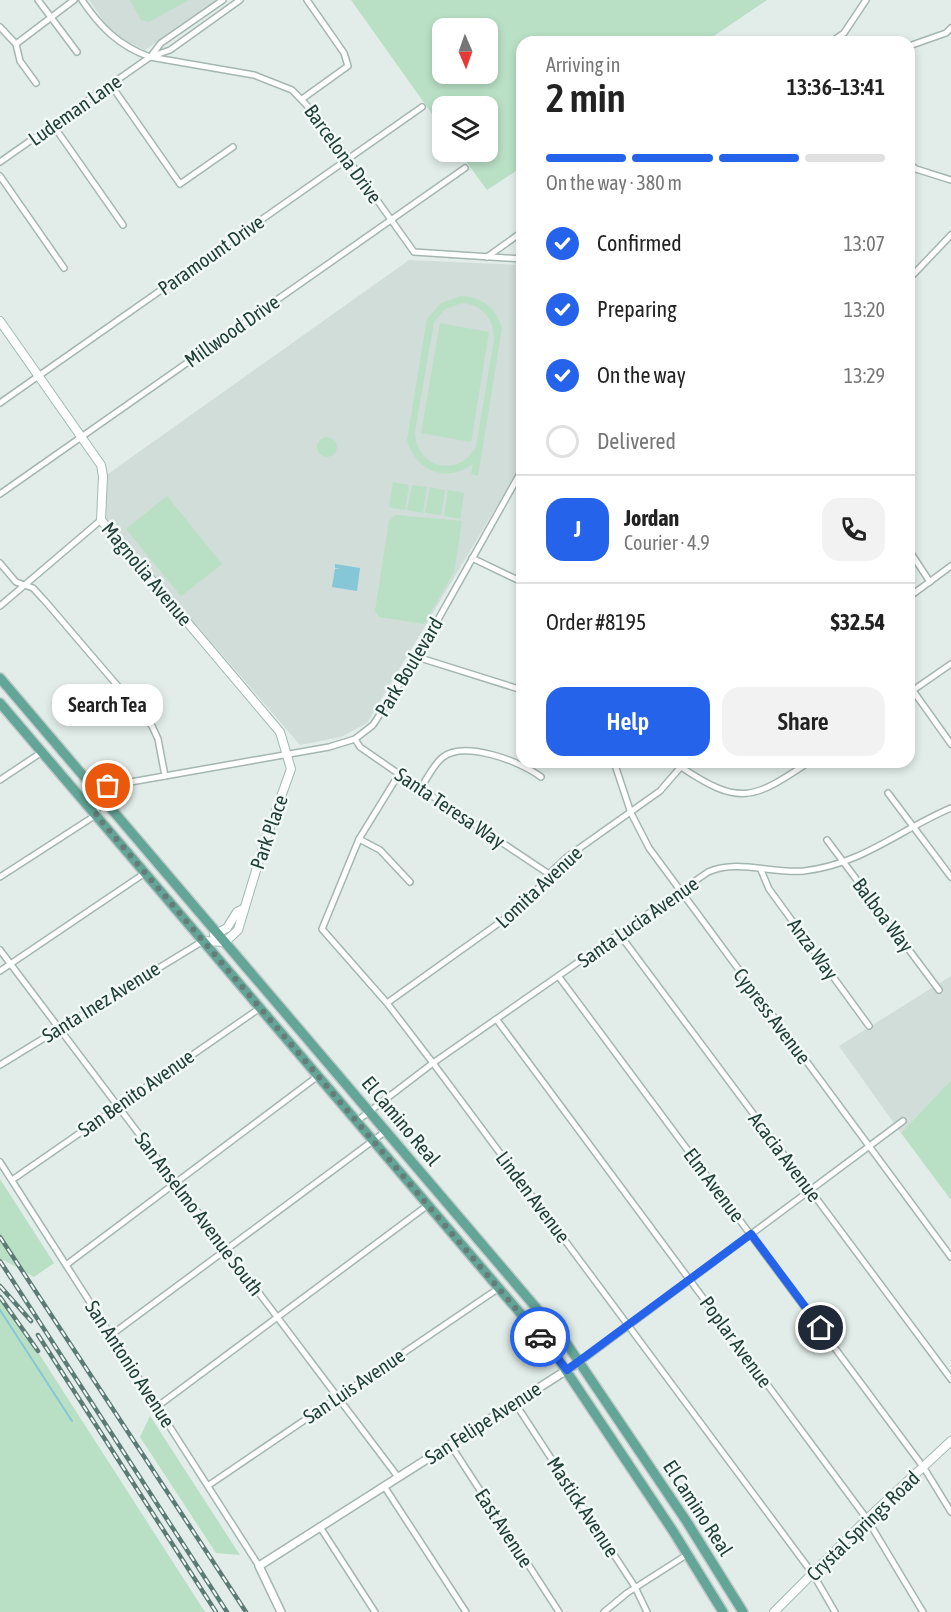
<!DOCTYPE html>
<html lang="en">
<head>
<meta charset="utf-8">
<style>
	body { margin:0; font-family:"Asap Condensed",sans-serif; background:#f2f2f2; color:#222; height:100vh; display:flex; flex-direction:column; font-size:22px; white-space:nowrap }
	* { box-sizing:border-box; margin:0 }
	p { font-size:20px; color:#767676 }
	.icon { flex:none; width:33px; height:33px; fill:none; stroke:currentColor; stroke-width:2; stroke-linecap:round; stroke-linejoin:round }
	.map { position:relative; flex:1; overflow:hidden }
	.panel { position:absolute; left:516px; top:36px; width:399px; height:732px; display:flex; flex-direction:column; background:#fff; border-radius:18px; box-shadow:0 3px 9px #0003 }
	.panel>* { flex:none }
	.needle { width:39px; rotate:178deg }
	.tools { position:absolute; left:432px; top:18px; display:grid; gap:12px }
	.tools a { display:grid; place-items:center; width:66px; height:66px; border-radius:12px; background:#fff; box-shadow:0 3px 9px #0003; font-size:30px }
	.pin { position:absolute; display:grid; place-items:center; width:51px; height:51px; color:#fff; margin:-26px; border:3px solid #fff; border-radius:50%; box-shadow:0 2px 6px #0007 }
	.courier { position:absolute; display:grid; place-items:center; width:60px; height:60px; margin:-30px; border:4px solid #2563eb; border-radius:50%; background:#fff; color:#222; box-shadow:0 2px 8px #0007 }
	.bubble { position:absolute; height:42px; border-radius:18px; background:#fff; box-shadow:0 3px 9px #0003; font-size:20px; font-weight:600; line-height:42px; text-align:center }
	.head em { font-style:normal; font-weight:600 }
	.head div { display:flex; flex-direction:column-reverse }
	.head { display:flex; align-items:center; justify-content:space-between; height:102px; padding:0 30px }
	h1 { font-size:39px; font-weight:600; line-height:45px }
	.bar { display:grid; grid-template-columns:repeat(4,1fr); gap:9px 6px; align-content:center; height:72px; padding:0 30px }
	.bar i { height:8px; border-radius:4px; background:#e0e0e0 }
	.bar .selected { background:#2563eb }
	.bar p { grid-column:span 4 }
	.line { display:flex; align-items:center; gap:15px; padding:0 30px; border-top:2px solid #e0e0e0 }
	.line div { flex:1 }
	.round { display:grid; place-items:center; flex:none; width:63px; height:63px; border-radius:18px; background:#f2f2f2 }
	ol { padding:0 30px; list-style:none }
	li { display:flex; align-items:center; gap:18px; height:66px }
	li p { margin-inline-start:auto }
	li .icon { padding:6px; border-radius:50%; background:#2563eb; color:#fff; stroke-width:4 }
	li:last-child { color:#767676 }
	li i { width:33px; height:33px; border:3px solid #e0e0e0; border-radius:50% }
	.action { display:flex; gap:12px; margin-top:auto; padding:12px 30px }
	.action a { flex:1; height:69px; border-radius:18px; background:#2563eb; color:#fff; font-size:24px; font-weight:600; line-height:69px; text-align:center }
	.action a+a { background:#f2f2f2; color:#222 }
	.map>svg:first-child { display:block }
</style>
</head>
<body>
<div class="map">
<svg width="951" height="1612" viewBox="0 0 951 1612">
	<rect width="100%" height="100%" fill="#e2ede9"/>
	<!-- built -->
	<g fill="#d0ddd8">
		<path d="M89 0H217L145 50 114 36Z"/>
		<path d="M409 260 522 265V464L367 723 341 737 300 745 105 519 108 474Z"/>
		<path d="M951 976V1080L901 1133 839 1046Z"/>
	</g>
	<!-- green -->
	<g fill="#b9e0c5" fill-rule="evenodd">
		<path d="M130 0H189L149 22 141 20Z"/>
		<path d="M351 0H767L705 42H522V167L487 190 459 152H488V106H442V128ZM442 28H488V74H442Z"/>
		<path d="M461 296C482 297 496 308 502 328L478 476 471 474 473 464C446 484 415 470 407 440L427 319 441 303ZM462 303C483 305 494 319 494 339L476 447C458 479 415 468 415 431L434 322 445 309Z"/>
		<path d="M440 323 489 332 471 442 421 433Z"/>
		<circle cx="327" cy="447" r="10"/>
		<path d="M393 482 409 485 405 510 389 507Z"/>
		<path d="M412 485 427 487 423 513 407 510Z"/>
		<path d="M430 487 445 490 441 515 425 513Z"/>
		<path d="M448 490 464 493 460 519 444 516Z"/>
		<path d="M167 496 222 564 181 596 126 529Z"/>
		<path d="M396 515 462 521 454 572 424 624 379 617 375 611 389 521Z"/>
		<path d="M951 1080V1200L901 1133Z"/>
		<path d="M0 1179 54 1263 34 1277 0 1258Z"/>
		<path d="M0 1293 205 1612H0Z"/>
		<path d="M150 1416 240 1555 216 1553 140 1437Z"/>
	</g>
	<!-- water -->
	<path fill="#85c6d7" d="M335 564 360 568 357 591 332 587 335 569H340L335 568Z"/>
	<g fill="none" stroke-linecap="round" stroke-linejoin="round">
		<!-- stream -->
		<path stroke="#85c6d7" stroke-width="2" d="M0 1310 72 1421"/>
		<!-- minor casing -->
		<g stroke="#a4b6b1" stroke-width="8">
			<g id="minor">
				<path d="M38 0 77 52"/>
				<path d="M82 0C100 27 119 46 150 57L254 75 292 90 318 117 414 252 522 259"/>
				<path d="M0 27 16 44 20 61 36 83"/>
				<path d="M831 42 844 33 866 0"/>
				<path d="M16 44 74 0"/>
				<path d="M909 46 946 33 951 28"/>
				<path d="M151 56 161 43 223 0"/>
				<path d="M111 85 180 184 233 147"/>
				<path d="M302 99 348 66 344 53 307 0"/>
				<path d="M53 125 123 225"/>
				<path d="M0 162 150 57 170 50 240 0"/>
				<path d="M909 164 916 169 951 180"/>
				<path d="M0 176 64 268"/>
				<path d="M487 257 522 232"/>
				<path d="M909 279 951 235"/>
				<path d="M0 403 422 107"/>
				<path d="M0 494 465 168"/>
				<path d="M909 550 930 582"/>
				<path d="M472 558 522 582"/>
				<path d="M0 563 16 582 33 588 45 601 152 726 158 739 165 776"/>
				<path d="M909 597 951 566"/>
				<path d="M0 606 101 520"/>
				<path d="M417 657 522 690"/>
				<path d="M909 685 951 744"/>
				<path d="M909 693 951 664"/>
				<path d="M355 739 360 747 399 774 549 874"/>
				<path d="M614 762 631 813 649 848 951 1257"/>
				<path d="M681 767C739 806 753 800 809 762"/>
				<path d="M399 774 359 839 322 929 387 1003 433 1063 813 1574 835 1612"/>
				<path d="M0 780 42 752"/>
				<path d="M421 788C427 778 434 764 443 757 465 740 522 762 541 777"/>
				<path d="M888 793 951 877"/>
				<path d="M87 804 108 786 329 747 355 739 373 725 417 657 522 470"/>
				<path d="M359 839 380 850 410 882"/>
				<path d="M827 840 939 990"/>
				<path d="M761 870 769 889 869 1026"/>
				<path d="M0 877 96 815 99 794"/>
				<path d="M620 935 951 1379"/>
				<path d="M0 950 398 1477"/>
				<path d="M0 971 145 873"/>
				<path d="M559 977 924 1468 951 1512"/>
				<path d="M387 1003 527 903 549 874 567 857 660 791 685 762"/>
				<path d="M497 1020 867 1519 923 1612"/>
				<path d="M0 1065 203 941"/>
				<path d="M357 1121 433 1063 708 872C738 859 772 874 804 871 863 864 899 830 951 808"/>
				<path d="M0 1162 259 1566"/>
				<path d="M12 1180 260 1008"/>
				<path d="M66 1265 318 1076"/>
				<path d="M111 1335 386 1131"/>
				<path d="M581 1361 903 1121"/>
				<path d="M515 1403 635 1587 647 1612"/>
				<path d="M158 1406 428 1205"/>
				<path d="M450 1444 559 1612"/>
				<path d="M209 1485 499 1288"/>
				<path d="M384 1486 466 1612"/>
				<path d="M320 1527 375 1612"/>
				<path d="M604 1612 627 1593 688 1554"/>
			</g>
		</g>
		<!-- tertiary casing -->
		<g stroke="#a4b6b1" stroke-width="10">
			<path id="tertiary" d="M281 1612 259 1566 581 1361"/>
		</g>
		<!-- secondary casing -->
		<g stroke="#9fbab2" stroke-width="10">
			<g id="secondary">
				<path d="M0 321 101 465 103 476 101 520 280 732 291 769 264 844 238 930 225 942 203 941"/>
				<path d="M214 935 227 928 237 912 243 909"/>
				<path d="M774 1612 867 1519 951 1441"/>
			</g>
		</g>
		<!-- primary casing -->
		<g stroke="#c1cac8" stroke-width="12">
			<g id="primary">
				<path d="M0 678 567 1344 687 1522 743 1612"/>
				<path d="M0 703 555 1354 673 1531 723 1612"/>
			</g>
		</g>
		<!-- minor -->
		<use href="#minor" stroke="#fff" stroke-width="5"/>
		<!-- tertiary -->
		<use href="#tertiary" stroke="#fff" stroke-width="7"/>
		<!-- secondary -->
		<use href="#secondary" stroke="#fff" stroke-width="8"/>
		<!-- primary -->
		<use href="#primary" stroke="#63a698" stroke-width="9"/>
		<!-- rail casing -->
		<g stroke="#5b7b74" stroke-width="4.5">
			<g id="rail">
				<path d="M0 1237 246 1612"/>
				<path d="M0 1261 227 1612"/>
				<path d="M0 1286 31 1321"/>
				<path d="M0 1297 38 1351"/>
				<path d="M38 1335 216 1612"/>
			</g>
		</g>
		<!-- rail -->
		<use href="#rail" stroke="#f3f9f6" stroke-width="2" stroke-dasharray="7" stroke-linecap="butt"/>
	</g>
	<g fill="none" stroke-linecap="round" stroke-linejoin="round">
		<!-- done -->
		<path stroke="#647d77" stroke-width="6" stroke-dasharray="0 10.8" d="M108 786 99 794 96 815 540 1337"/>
		<!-- route -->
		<path stroke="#2563eb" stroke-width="8" d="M540 1337 567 1370 751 1234 821 1328"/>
	</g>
	<g text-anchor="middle" stroke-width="5" stroke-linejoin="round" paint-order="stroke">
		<!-- street labels -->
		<g font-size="20" fill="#204039" stroke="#f3f9f6">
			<text transform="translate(75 110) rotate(-35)" y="7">Ludeman Lane</text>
			<text transform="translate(343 154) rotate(54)" y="7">Barcelona Drive</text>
			<text transform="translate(211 255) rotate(-35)" y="7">Paramount Drive</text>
			<text transform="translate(232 331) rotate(-35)" y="7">Millwood Drive</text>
			<text transform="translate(147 574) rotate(50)" y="7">Magnolia Avenue</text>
			<text transform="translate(409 667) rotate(-59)" y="7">Park Boulevard</text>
			<text transform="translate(450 808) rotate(34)" y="7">Santa Teresa Way</text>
			<text transform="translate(269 832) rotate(-71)" y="7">Park Place</text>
			<text transform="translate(539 887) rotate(-43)" y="7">Lomita Avenue</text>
			<text transform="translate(883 915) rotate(53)" y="7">Balboa Way</text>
			<text transform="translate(638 922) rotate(-35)" y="7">Santa Lucia Avenue</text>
			<text transform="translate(813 949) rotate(54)" y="7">Anza Way</text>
			<text transform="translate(101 1002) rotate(-32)" y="7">Santa Inez Avenue</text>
			<text transform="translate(772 1016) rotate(53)" y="7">Cypress Avenue</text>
			<text transform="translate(136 1093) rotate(-35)" y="7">San Benito Avenue</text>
			<text transform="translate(401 1121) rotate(50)" y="7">El Camino Real</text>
			<text transform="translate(785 1157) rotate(53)" y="7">Acacia Avenue</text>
			<text transform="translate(714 1185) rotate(53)" y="7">Elm Avenue</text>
			<text transform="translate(533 1197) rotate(53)" y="7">Linden Avenue</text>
			<text transform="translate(199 1214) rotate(53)" y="7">San Anselmo Avenue South</text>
			<text transform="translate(736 1342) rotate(54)" y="7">Poplar Avenue</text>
			<text transform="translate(130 1364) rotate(57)" y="7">San Antonio Avenue</text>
			<text transform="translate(354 1386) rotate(-34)" y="7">San Luis Avenue</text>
			<text transform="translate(483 1423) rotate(-33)" y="7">San Felipe Avenue</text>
			<text transform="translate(583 1507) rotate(57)" y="7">Mastick Avenue</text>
			<text transform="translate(698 1508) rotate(57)" y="7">El Camino Real</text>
			<text transform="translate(863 1526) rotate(-44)" y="7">Crystal Springs Road</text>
			<text transform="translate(504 1528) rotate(57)" y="7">East Avenue</text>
		</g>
	</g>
</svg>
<div class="tools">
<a><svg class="needle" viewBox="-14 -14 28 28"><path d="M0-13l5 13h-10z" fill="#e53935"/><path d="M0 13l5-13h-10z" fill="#767676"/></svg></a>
<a><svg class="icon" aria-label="layers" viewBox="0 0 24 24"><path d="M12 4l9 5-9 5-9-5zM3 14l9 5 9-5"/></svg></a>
</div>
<div class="pin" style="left:108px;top:786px;background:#ea580c"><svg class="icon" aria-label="bag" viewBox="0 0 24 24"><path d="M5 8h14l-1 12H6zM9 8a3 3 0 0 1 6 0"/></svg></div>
<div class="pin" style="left:821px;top:1328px;background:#1f2937"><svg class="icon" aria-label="home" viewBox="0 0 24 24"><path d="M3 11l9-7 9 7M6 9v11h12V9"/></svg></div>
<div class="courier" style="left:540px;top:1337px"><svg class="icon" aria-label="car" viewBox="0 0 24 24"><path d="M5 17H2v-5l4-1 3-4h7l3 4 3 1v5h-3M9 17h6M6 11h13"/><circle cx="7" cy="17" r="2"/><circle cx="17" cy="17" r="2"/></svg></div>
<div class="bubble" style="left:52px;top:684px;width:111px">Search Tea</div>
<section class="panel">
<div class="head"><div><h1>2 min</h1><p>Arriving in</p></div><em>13:36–13:41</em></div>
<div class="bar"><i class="selected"></i><i class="selected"></i><i class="selected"></i><i></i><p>On the way · 380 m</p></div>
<ol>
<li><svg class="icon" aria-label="check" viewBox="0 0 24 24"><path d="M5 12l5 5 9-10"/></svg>Confirmed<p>13:07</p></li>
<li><svg class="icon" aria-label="check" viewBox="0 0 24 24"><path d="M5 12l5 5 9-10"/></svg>Preparing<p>13:20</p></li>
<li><svg class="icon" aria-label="check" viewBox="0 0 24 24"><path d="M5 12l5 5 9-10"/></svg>On the way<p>13:29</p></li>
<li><i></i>Delivered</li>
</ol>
<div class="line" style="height:108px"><b class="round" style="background:#2563eb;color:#fff">J</b><div><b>Jordan</b><p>Courier · 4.9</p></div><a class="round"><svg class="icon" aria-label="phone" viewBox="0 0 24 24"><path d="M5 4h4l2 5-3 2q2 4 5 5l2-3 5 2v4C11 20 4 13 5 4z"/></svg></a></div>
<div class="line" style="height:78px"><div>Order #8195</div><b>$32.54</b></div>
<div class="action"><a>Help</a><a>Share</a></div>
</section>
</div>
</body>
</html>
